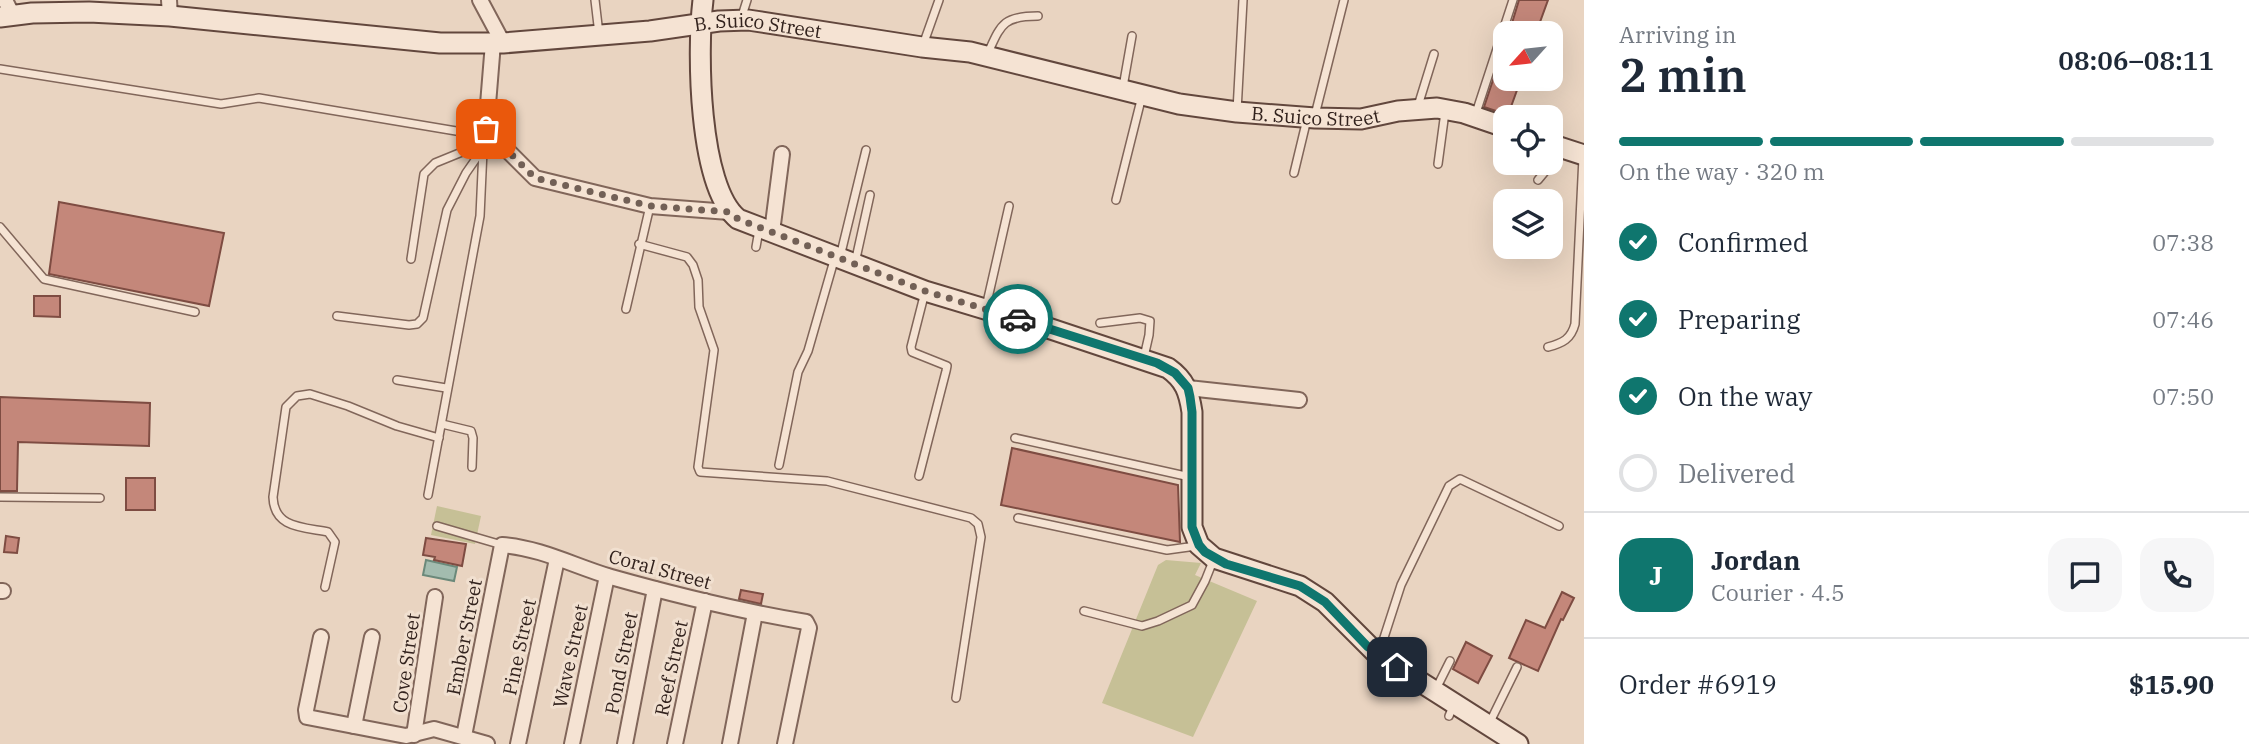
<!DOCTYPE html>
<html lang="en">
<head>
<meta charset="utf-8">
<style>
	body { margin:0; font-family:"IBM Plex Serif",serif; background:#f6f6f7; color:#1f2937; height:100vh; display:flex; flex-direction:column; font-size:26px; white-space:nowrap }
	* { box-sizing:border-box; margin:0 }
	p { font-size:23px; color:#747a83 }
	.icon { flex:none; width:38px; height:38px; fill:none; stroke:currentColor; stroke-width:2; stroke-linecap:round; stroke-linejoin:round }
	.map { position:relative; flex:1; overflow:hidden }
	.side { display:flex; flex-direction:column; background:#fff; width:665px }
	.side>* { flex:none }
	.needle { width:46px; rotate:243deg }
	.buttons { position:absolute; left:1493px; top:21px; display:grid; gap:14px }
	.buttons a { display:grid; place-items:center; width:70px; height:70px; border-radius:14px; background:#fff; box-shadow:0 7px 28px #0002; font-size:35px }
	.pin { position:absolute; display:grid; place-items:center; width:60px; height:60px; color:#fff; margin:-30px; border-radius:14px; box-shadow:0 4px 10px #0006 }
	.courier { position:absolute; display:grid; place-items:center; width:70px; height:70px; margin:-35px; border:5px solid #0f766e; border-radius:50%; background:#fff; color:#222; box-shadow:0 2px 9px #0007 }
	.overview em { font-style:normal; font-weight:600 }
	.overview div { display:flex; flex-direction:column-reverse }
	.overview { display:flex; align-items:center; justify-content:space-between; height:119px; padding:0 35px }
	h1 { font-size:46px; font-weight:600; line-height:52px }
	.bar { display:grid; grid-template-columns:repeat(4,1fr); gap:10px 7px; align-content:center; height:84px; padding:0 35px }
	.bar i { height:9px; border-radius:5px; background:#e0e1e3 }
	.bar .selected { background:#0f766e }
	.bar p { grid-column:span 4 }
	.line { display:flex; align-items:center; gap:18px; padding:0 35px; border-top:2px solid #e0e1e3 }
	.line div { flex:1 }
	.round { display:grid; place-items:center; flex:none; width:74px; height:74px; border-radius:21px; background:#f6f6f7 }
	ol { padding:0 35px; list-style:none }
	li { display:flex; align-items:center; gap:21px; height:77px }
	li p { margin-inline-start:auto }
	li .icon { padding:7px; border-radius:50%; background:#0f766e; color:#fff; stroke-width:4 }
	li:last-child { color:#747a83 }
	li i { width:38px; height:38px; border:4px solid #e0e1e3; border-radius:50% }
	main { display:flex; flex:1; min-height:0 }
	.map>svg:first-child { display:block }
</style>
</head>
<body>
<main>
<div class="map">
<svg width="1584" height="744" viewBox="0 0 1584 744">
	<rect width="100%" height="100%" fill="#e9d4c1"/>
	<!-- green -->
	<g fill="#c6c096">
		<path d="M437 506 481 516 475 544 431 535Z"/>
		<path d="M1166 560 1201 563 1195 575 1257 601 1193 737 1102 703 1158 565Z"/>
	</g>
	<!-- water -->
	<path fill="#a3bcaf" stroke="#6b897a" stroke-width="2" d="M426 560 457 567 454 581 423 575Z"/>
	<!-- building -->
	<g fill="#c4877a" stroke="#7e4c42" stroke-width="2">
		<path d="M1519 0H1548L1536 33H1509Z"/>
		<path d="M1505 44V79H1521L1508 115 1484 107Z"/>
		<path d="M59 202 224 233 209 306 49 274Z"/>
		<path d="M34 296H60V317L34 316Z"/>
		<path d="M0 397 150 403 149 446 18 442 17 491H0Z"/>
		<path d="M1012 448 1178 485 1180 542 1001 505Z"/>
		<rect x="126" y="478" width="29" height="32"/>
		<path d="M6 536 19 538 17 553 4 552Z"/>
		<path d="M426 538 466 544 462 566 434 560 435 557 423 555Z"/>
		<path d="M741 590 763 594 761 604 739 599Z"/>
		<path d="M1562 592 1574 598 1563 620 1561 619 1538 671 1509 658 1526 620 1545 628Z"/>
		<path d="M1466 642 1492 656 1478 683 1453 669Z"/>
	</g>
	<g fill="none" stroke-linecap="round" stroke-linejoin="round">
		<!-- lane casing -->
		<g stroke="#81665a" stroke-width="10">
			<g id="lane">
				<path d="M595 0 599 34"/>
				<path d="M741 19 747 0"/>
				<path d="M923 45 939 0"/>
				<path d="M987 55C1001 25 1002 16 1038 16"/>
				<path d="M0 69 221 104 259 98 486 136"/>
				<path d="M1123 87 1132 36"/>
				<path d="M1417 109 1434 54"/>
				<path d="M1237 111 1243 0"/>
				<path d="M1315 115 1344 0"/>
				<path d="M1475 116 1513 0"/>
				<path d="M1438 164 1445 112"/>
				<path d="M1294 173 1307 119"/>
				<path d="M1538 180 1562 151"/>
				<path d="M1116 200 1142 96"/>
				<path d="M0 227 44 279 195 312"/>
				<path d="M639 244 687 257 693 265 698 280 699 307 714 350 698 467 700 472 827 481 971 518 978 524 981 537 956 698"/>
				<path d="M756 247 759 230"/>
				<path d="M840 257 866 150"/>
				<path d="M411 259 424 174 435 163 484 143"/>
				<path d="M855 263 870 195"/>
				<path d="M986 307 1009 206"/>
				<path d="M626 309 650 206"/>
				<path d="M337 316 409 325 417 324 423 318 447 210 466 173 482 150"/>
				<path d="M1100 323 1140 318 1150 321 1149 335 1144 357"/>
				<path d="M1548 347C1563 343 1571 339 1575 324L1583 157"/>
				<path d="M397 380 446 388"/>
				<path d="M442 424 471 431 473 438 472 467"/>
				<path d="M1015 438 1190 477"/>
				<path d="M779 465 798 372 808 351 835 257"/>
				<path d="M919 476 946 371 947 366 912 352 911 347 925 292"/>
				<path d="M428 495 480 216 483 150 486 133"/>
				<path d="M0 497 100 498"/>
				<path d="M1018 518 1167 550 1196 546"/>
				<path d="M437 526 502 545"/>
				<path d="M325 587 335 542 328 532C302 527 274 528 273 497L286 407 297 396 310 394 348 406 397 426 439 438"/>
				<path d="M1084 611 1142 626 1158 621 1192 605 1205 581 1213 561"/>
				<path d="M1379 653 1401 585 1449 486 1460 479 1559 526"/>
				<path d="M1436 689 1450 661"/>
				<path d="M1449 716 1454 704"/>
				<path d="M1489 724 1517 667"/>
			</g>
		</g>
		<!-- street casing -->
		<g stroke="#81665a" stroke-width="18">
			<g id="street">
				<path d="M5 0 12 14"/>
				<path d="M169 0 170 16"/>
				<path d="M480 0 503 43"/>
				<path d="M493 43 486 129 535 178 650 206 729 212"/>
				<path d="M772 232 782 154"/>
				<path d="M1188 388 1299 400"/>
				<path d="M0 591H3"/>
				<path d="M321 637 306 710 307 717 406 736 434 729 487 744"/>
				<path d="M354 726 372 637"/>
				<path d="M414 735 435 597"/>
				<path d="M464 736 502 545C541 548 574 566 611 577 675 595 740 611 806 622L809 628 785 744"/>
				<path d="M518 744 557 559"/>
				<path d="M572 744 607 576"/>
				<path d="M625 744 655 589"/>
				<path d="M675 744 705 601"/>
				<path d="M730 744 755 613"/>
			</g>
		</g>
		<!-- secondary casing -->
		<g stroke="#62473d" stroke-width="23">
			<g id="secondary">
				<path d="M703 0C697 49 698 187 738 219L925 291 1048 328 1168 368C1185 380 1189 392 1192 412V527L1199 545 1214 558 1300 586 1325 602 1378 655 1518 744"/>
				<path id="s1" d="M0 17 32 13 89 12 170 16 440 43H503L650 31 719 21 748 20 922 47 970 52 1179 104 1237 112 1315 118 1361 119 1398 111 1437 108 1464 113 1505 127"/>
				<path d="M1550 144 1584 155"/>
			</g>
		</g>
		<!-- lane -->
		<use href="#lane" stroke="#f5e3d3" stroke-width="7"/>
		<!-- street -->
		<use href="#street" stroke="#f5e3d3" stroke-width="14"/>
		<!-- secondary -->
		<use href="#secondary" stroke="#f5e3d3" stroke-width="19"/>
	</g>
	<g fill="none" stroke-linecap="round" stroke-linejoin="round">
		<!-- done -->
		<path stroke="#726056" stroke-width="7" stroke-dasharray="0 12.6" d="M486 129 535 178 650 206 729 212 738 219 925 291 1018 319"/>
		<!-- route -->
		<path stroke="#0f766e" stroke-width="9" d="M1018 319 1157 363 1175 373 1188 388 1190 397 1192 412V527L1199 545 1205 552 1226 564 1300 586 1325 602 1367 646 1397 667"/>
	</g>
	<g text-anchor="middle" stroke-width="6" stroke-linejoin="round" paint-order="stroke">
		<!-- street labels -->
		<g font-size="19" fill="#32221d" stroke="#f1e0d0">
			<text dy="7" stroke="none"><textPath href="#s1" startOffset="761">B. Suico Street</textPath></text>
			<text dy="7" stroke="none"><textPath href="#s1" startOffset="1328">B. Suico Street</textPath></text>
			<text transform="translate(660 569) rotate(15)" y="7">Coral Street</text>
			<text transform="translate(464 637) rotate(-79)" y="7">Ember Street</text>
			<text transform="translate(519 647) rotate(-78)" y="7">Pine Street</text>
			<text transform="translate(570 656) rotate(-78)" y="7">Wave Street</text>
			<text transform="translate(406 663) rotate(-82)" y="7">Cove Street</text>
			<text transform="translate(621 663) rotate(-79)" y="7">Pond Street</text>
			<text transform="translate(671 668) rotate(-78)" y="7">Reef Street</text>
		</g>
	</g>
</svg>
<div class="buttons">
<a><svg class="needle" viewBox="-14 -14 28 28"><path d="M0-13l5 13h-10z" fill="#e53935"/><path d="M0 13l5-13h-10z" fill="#747a83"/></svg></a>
<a><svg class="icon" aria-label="locate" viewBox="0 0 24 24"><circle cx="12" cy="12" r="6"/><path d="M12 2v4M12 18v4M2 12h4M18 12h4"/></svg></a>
<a><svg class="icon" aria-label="layers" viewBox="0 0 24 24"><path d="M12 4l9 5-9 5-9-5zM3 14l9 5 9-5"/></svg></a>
</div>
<div class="pin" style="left:486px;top:129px;background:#ea580c"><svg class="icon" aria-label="bag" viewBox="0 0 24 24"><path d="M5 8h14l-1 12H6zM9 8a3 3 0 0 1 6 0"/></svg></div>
<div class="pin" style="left:1397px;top:667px;background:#1f2937"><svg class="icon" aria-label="home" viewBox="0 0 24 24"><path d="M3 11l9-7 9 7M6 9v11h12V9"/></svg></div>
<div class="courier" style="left:1018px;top:319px"><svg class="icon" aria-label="car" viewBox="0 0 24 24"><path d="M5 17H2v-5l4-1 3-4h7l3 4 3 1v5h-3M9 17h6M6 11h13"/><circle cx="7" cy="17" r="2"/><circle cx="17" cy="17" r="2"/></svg></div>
</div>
<section class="side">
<div class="overview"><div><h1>2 min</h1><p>Arriving in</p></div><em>08:06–08:11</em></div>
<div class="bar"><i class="selected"></i><i class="selected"></i><i class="selected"></i><i></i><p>On the way · 320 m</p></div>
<ol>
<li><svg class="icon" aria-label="check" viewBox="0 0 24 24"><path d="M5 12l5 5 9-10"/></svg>Confirmed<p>07:38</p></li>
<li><svg class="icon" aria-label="check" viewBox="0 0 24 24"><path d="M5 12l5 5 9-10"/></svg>Preparing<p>07:46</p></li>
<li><svg class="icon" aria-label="check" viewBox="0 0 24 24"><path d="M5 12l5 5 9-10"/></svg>On the way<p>07:50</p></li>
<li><i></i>Delivered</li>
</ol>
<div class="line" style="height:126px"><b class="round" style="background:#0f766e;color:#fff">J</b><div><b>Jordan</b><p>Courier · 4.5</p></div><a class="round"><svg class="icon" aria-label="chat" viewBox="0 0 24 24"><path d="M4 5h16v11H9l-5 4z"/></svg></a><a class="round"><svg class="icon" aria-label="phone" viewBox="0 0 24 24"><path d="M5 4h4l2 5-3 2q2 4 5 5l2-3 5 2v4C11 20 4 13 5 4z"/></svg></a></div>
<div class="line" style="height:91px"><div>Order #6919</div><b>$15.90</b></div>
</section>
</main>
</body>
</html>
